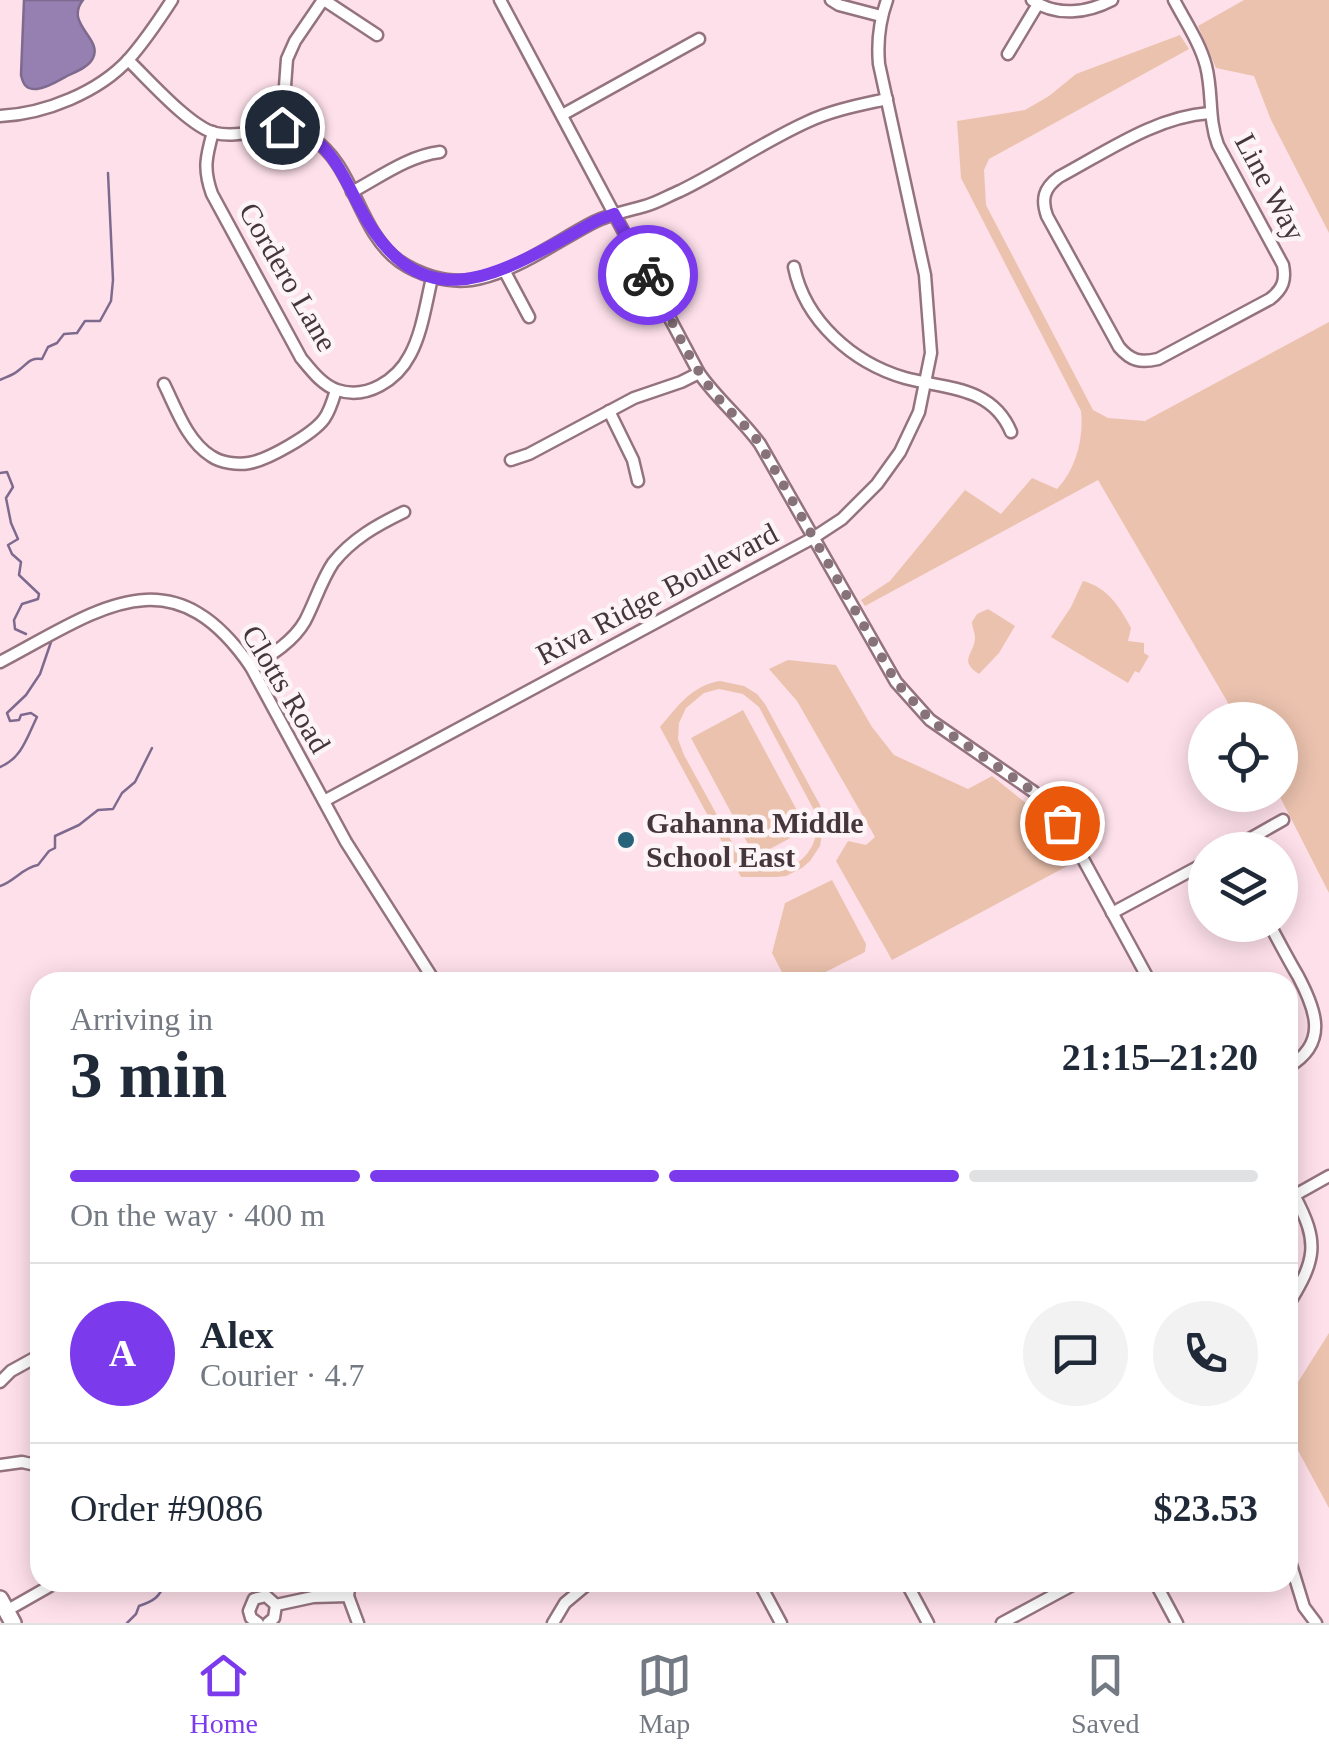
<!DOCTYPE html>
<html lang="en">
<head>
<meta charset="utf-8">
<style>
	body { margin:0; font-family:Georgia,serif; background:#f2f2f3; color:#1f2937; height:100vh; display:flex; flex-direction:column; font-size:38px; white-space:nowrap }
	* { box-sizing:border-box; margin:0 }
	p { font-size:32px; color:#747a83 }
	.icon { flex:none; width:55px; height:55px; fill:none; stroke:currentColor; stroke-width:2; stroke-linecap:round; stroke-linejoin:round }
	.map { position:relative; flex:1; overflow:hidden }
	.sheet { position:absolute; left:30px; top:972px; width:1268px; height:620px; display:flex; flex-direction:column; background:#fff; border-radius:30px; box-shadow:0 5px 25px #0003 }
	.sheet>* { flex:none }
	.tools { position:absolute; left:1188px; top:702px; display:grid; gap:20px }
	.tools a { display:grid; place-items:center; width:110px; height:110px; border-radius:50%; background:#fff; box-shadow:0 5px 25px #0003; font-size:50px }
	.pin { position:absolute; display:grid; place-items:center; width:85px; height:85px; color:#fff; margin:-42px; border:5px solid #fff; border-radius:50%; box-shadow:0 2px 10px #0007 }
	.courier { position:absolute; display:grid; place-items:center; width:100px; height:100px; margin:-50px; border:8px solid #7c3aed; border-radius:50%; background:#fff; color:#222; box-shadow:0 2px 12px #0007 }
	.headline em { font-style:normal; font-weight:800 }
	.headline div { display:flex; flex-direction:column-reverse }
	.headline { display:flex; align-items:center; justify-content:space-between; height:170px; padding:0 40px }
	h1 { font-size:65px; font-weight:800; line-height:75px }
	.bar { display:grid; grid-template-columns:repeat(4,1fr); gap:15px 10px; align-content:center; height:120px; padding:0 40px }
	.bar i { height:12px; border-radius:8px; background:#e0e1e3 }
	.bar .on { background:#7c3aed }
	.bar p { grid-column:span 4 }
	.line { display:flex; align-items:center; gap:25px; padding:0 40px; border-top:2px solid #e0e1e3 }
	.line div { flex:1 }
	.round { display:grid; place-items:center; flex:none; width:105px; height:105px; border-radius:52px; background:#f2f2f3 }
	.tabs { display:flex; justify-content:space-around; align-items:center; height:140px; border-top:2px solid #e0e1e3; background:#fff; font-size:28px; color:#747a83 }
	.tabs a { display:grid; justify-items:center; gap:5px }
	.tabs .on { color:#7c3aed }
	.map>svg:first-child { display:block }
</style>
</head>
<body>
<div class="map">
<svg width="1329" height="1623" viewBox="0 0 1329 1623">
	<rect width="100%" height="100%" fill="#fee0ea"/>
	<!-- green -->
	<g fill="#ebc2ae" fill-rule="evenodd">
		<path d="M1244 0H1329V233L1271 120 1254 76 1216 68 1198 26Z"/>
		<path d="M1180 35 1189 49 989 159 984 170 986 205 1093 410 1108 418 1145 421 1329 322V893L1279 795 1280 720H1238L1098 480 865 606 861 600 890 581 965 490 1001 514 1032 478 1057 489C1076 469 1084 438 1081 411L961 178 957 121 1025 110 1049 96 1076 74Z"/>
		<path d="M1083 581C1107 587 1120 607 1131 628L1128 641 1144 643V653L1149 656 1139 673 1135 671 1128 683 1051 637 1071 607Z"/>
		<path d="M988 609 1015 626 999 653 979 674C958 660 974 655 975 638 975 632 972 627 972 622L977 614Z"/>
		<path d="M788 660 836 665 872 727 894 755 968 789 992 776 1037 812 1071 864 892 960 836 861 848 841 866 845 875 837 797 701 769 669Z"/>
		<path d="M720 681 744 686 757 694 765 704 820 805 824 822 820 846 810 861 802 868 786 876 777 877H741L660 727C678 706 691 686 720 681ZM719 689 743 694 759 707 816 814C824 862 775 887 739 855L684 755 678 739 679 723 686 708 704 693Z"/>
		<path d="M743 710 807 829 755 857 691 738Z"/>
		<path d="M832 880 866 944 865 952 806 982H787L772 953 785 903Z"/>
		<path d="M1329 1333V1508L1288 1432V1398Z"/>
	</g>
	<!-- water -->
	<path fill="#9580b1" stroke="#7d6a8e" stroke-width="2.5" d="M24 0H83C64 24 103 38 93 58 89 67 75 72 67 76 58 81 47 88 37 89 26 90 23 84 21 75Z"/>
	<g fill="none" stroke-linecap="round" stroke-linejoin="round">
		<!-- stream -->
		<g stroke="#7d6a8e" stroke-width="2.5">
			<path d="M0 380C6 377 14 375 19 370 27 364 30 357 42 359L48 347 57 343 64 334 77 333 85 321H100L111 301 113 280 108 173"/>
			<path d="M0 473 7 472 13 487 6 498 11 523 18 539 8 545 12 554 21 562 19 575 39 594 38 599 22 604 14 620 15 629 26 634"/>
			<path d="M0 767C22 758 27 737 37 717L31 713 21 715 19 720 10 721 7 713 26 695 40 674 51 642"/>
			<path d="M0 886C15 881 22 868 38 865L49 851 55 848V836L79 825 98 810 113 809 122 793 135 782 152 748"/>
			<path d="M127 1623 136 1614 139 1606C154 1601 160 1597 165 1582"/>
		</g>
		<!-- minor casing -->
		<g stroke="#94737e" stroke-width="15">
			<g id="minor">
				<path d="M324 0 377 35"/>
				<path d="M500 0 699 373C717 399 741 418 760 444L896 682 930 720 1034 792 1049 807 1071 837 1150 982"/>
				<path d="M831 0 839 5 881 16"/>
				<path d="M1032 0C1057 17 1087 13 1112 0"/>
				<path d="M1174 0C1185 21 1200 43 1206 66 1213 93 1208 119 1218 145L1283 265C1286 280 1283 289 1270 299L1158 359C1140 363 1131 361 1119 347L1047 216C1041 199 1044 188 1059 177 1106 152 1155 117 1209 113"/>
				<path d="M1008 54 1038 4"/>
				<path d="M128 60C148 79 190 127 215 133 248 140 281 118 312 138 355 166 357 230 399 261 419 275 446 283 471 280 515 273 555 242 594 222 610 214 628 211 645 206 657 203 668 196 680 191 723 170 763 142 807 122 832 110 860 105 887 99"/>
				<path d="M562 115 699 39"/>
				<path d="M0 116C45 114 99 92 129 59 145 41 159 20 172 0"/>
				<path d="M282 127 287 59 295 41 323 0"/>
				<path d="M213 132C206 157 203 169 212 194L301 358C311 370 322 385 337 390 367 400 397 380 410 355 422 333 426 303 432 278"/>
				<path d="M352 192C380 177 408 156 440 152"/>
				<path d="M794 267C805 321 853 363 905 378 946 389 992 386 1011 432"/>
				<path d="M504 270 529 317"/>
				<path d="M164 384C176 408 187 441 211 456 221 463 238 465 249 463 268 460 313 434 324 419 330 411 333 400 336 390"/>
				<path d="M609 411 633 460 638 481"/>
				<path d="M511 460 529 454 634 398 681 382 699 373"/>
				<path d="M0 662C97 611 171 550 251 667L346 842 435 982"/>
				<path d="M251 667C271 655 293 642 305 621 315 602 321 581 333 563 352 539 377 525 404 512"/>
				<path d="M324 801 813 538 842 519 877 484 900 452 919 412 931 353 925 275 879 64C877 41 879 22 887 0"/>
				<path d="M1230 850 1283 820"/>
				<path d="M1112 913 1205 863"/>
				<path d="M1270 925C1279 942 1288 959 1298 976 1316 1010 1329 1043 1288 1067"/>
				<path d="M1288 1199 1329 1176"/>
				<path d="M1288 1305C1316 1260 1320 1243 1294 1195"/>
				<path d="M0 1382 11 1371 40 1355"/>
				<path d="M0 1465 22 1462 40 1466"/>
				<path d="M1288 1555 1304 1607 1316 1623"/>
				<path d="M350 1582 348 1596 358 1623"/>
				<path d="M759 1582 781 1623"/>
				<path d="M906 1582 928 1623"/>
				<path d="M1155 1582 1177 1623"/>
				<path d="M276 1605 313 1597 348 1596"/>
				<path d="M6 1611 57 1582"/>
				<path d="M258 1623 251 1618 249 1611 254 1599 266 1596 276 1605"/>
				<path d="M268 1623 274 1618 276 1605"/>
				<path d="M553 1623 565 1603 590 1582"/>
				<path d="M1002 1623 1078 1582"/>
			</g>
		</g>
		<!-- primary casing -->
		<g stroke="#94737e" stroke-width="20">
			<path id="primary" d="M0 1599 13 1623"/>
		</g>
		<!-- minor -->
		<use href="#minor" stroke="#fff" stroke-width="10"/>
		<!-- primary -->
		<use href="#primary" stroke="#fff" stroke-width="15"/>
	</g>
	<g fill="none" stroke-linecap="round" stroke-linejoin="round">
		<!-- done -->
		<path stroke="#867278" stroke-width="10" stroke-dasharray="0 18" d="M648 275C668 311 684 352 708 385 723 407 744 422 760 444L896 682 930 720 1034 792 1062 823"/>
		<!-- route -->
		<path stroke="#7c3aed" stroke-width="12" d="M282 127C291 130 303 132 311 137 334 152 347 183 359 206 424 332 506 269 598 220L614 214 648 275"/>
	</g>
	<!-- markers -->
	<circle fill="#26637a" stroke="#fcf4f7" stroke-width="4" cx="626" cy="840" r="10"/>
	<g text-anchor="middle" stroke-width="9" stroke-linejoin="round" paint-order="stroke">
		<!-- street labels -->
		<g font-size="30" fill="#45363b" stroke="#fcf4f7">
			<text transform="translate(1270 187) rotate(62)" y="10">Line Way</text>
			<text transform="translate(288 277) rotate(60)" y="10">Cordero Lane</text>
			<text transform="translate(657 594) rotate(-28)" y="10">Riva Ridge Boulevard</text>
			<text transform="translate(286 689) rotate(59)" y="10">Clotts Road</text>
		</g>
		<!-- poi labels -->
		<g font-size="30" font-weight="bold" fill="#45363b" stroke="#fcf4f7" text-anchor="start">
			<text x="646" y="833">Gahanna Middle<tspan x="646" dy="34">School East</tspan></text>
		</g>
	</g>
</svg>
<div class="tools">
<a><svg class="icon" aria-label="locate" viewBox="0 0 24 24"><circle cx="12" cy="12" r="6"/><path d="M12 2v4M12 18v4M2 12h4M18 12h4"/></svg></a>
<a><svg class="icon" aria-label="layers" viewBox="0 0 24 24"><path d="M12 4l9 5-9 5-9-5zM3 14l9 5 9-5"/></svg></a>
</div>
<div class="pin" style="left:1062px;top:823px;background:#ea580c"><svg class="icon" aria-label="bag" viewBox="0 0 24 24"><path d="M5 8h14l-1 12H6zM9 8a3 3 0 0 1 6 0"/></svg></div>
<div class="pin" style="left:282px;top:127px;background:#1f2937"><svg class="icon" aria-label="home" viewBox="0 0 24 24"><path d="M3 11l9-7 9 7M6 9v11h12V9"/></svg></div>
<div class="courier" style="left:648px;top:275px"><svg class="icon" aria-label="bike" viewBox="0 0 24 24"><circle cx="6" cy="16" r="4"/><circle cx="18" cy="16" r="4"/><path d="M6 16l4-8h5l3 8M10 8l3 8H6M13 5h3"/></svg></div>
<section class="sheet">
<div class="headline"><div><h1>3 min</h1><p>Arriving in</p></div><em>21:15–21:20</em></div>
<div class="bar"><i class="on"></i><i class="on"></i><i class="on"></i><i></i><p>On the way · 400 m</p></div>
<div class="line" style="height:180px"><b class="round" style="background:#7c3aed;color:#fff">A</b><div><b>Alex</b><p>Courier · 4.7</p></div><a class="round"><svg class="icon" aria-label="chat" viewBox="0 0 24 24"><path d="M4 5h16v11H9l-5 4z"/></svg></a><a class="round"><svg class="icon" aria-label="phone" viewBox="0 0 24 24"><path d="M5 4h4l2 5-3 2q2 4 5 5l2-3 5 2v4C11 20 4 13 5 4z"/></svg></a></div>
<div class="line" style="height:130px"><div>Order #9086</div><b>$23.53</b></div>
</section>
</div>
<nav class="tabs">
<a class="on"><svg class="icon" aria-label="home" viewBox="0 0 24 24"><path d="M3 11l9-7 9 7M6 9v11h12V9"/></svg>Home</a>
<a><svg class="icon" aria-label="map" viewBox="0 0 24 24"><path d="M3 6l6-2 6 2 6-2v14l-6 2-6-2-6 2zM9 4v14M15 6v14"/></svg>Map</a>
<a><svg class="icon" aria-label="saved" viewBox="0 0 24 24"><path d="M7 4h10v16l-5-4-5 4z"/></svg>Saved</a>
</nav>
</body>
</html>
